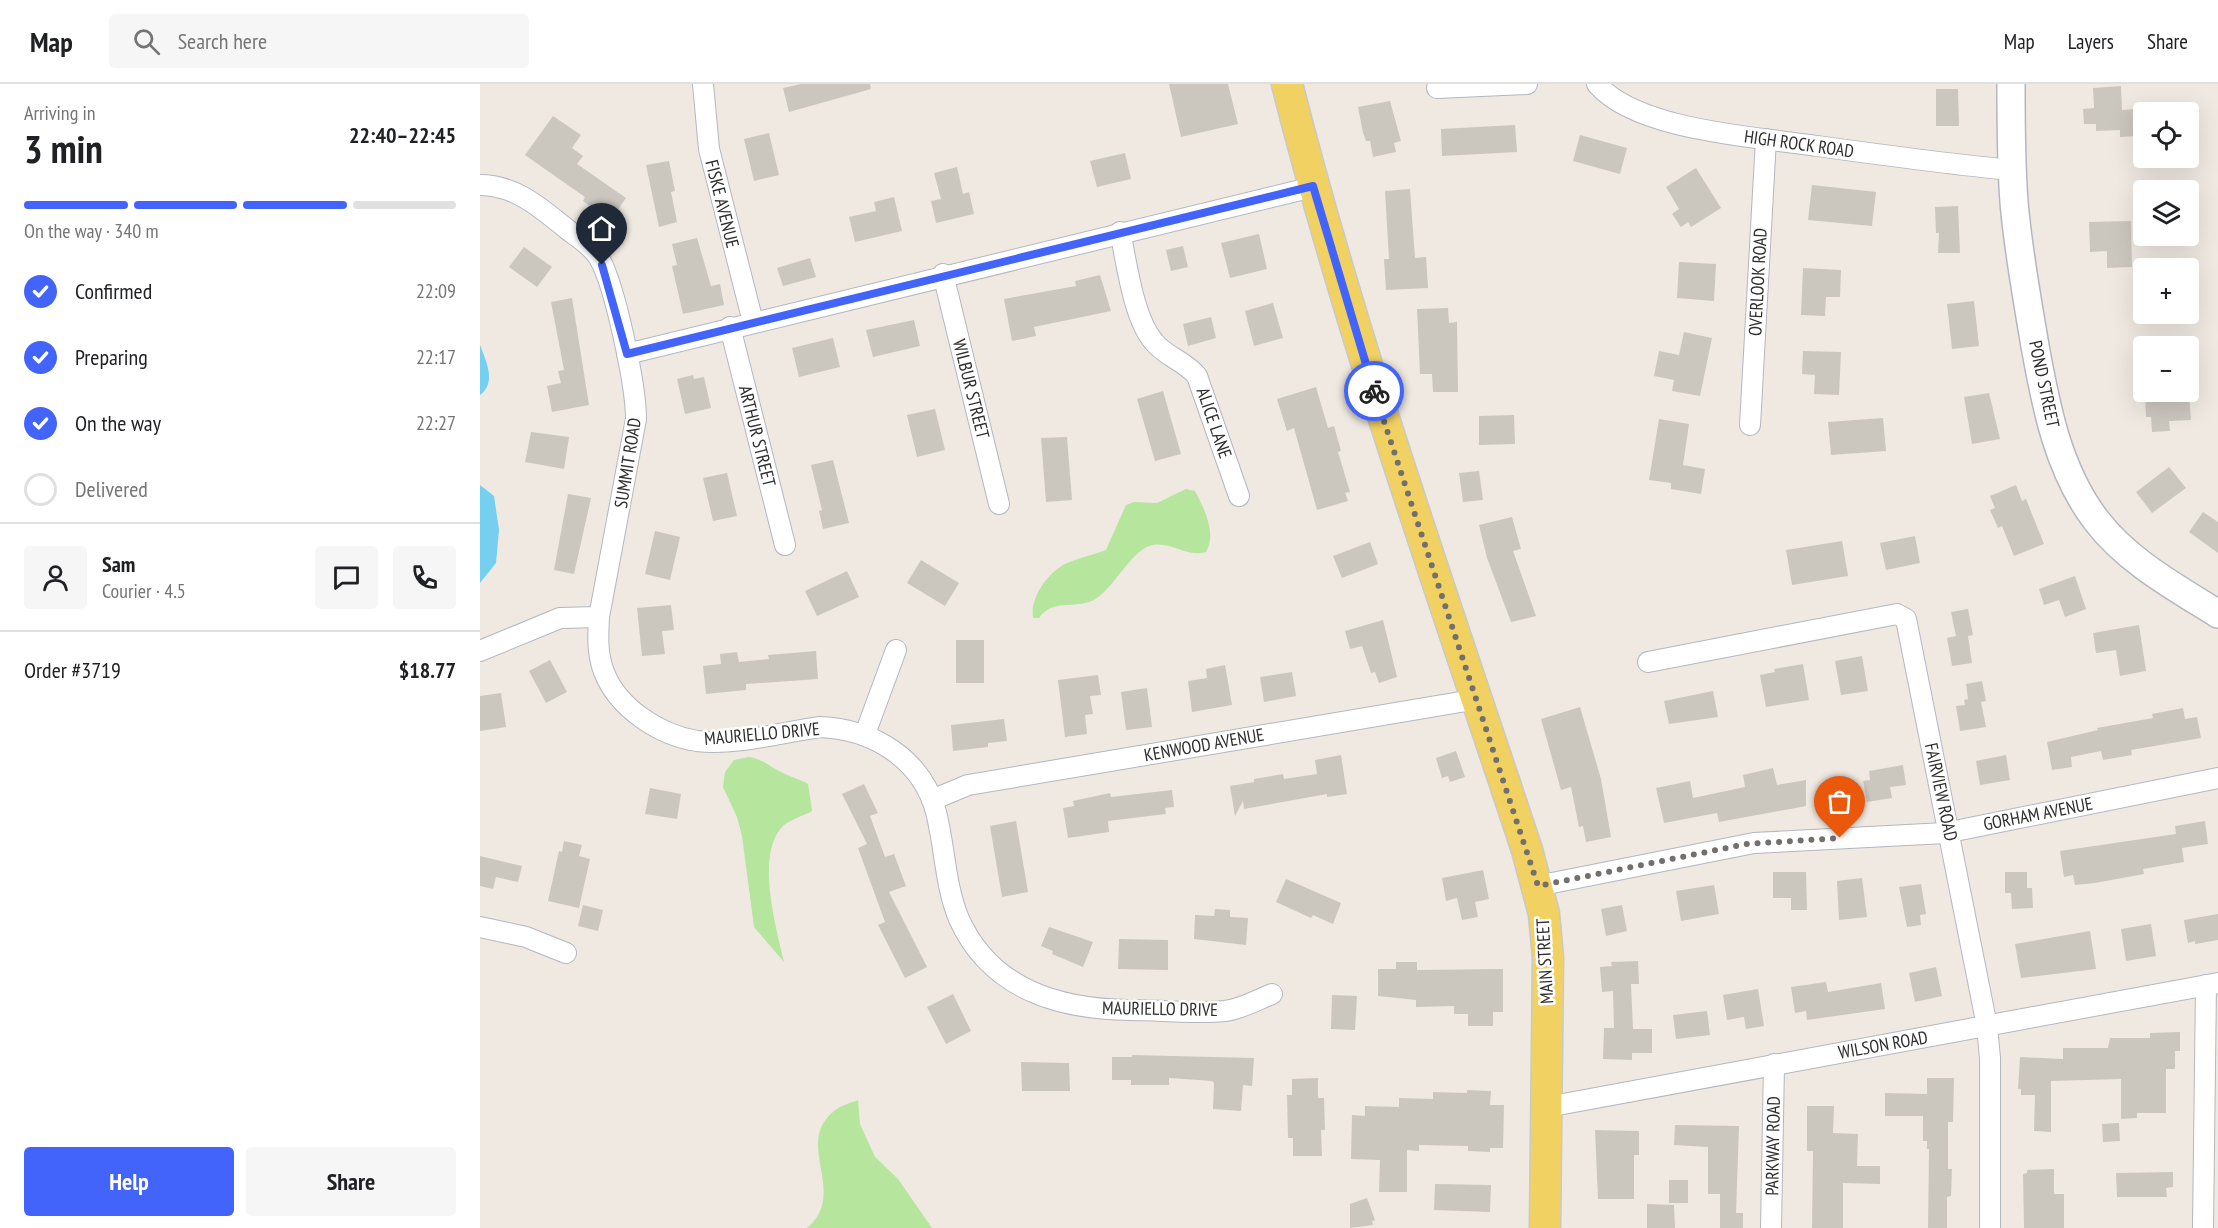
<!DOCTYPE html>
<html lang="en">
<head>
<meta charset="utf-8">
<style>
	body { margin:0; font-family:"PT Sans Narrow",sans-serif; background:#f6f6f6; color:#202124; height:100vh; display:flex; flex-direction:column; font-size:22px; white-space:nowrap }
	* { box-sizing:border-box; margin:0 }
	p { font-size:20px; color:#757577 }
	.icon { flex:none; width:33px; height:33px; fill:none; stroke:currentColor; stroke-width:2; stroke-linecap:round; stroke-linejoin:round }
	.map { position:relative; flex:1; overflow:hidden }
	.drawer { display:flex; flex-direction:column; background:#fff; width:480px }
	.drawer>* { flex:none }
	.tools { position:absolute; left:1653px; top:18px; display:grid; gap:12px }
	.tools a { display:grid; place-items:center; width:66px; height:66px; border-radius:6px; background:#fff; box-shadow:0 6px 24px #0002; font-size:30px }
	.pin { position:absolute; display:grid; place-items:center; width:51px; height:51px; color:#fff; margin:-62px -26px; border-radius:50% 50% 50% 0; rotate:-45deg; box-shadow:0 0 6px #0007 }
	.pin .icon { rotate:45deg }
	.courier { position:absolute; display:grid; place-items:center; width:60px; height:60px; margin:-30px; border:4px solid #4264fb; border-radius:50%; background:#fff; color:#222; box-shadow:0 2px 8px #0007 }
	.head em { font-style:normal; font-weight:700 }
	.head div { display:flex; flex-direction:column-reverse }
	.head { display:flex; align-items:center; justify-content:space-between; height:102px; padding:0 24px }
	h1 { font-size:39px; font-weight:700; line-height:45px }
	.bar { display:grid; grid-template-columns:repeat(4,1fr); gap:9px 6px; align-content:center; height:72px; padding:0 24px }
	.bar i { height:8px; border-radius:4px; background:#e0e0e0 }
	.bar .current { background:#4264fb }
	.bar p { grid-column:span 4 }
	.line { display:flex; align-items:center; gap:15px; padding:0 24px; border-top:2px solid #e0e0e0 }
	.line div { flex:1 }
	.round { display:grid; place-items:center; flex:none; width:63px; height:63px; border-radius:6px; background:#f6f6f6 }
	ol { padding:0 24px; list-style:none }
	li { display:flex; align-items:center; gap:18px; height:66px }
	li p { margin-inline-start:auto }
	li .icon { padding:6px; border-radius:50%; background:#4264fb; color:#fff; stroke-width:4 }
	li:last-child { color:#757577 }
	li i { width:33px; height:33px; border:3px solid #e0e0e0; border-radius:50% }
	.button { display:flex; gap:12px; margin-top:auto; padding:12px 24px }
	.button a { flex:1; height:69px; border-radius:6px; background:#4264fb; color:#fff; font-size:24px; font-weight:700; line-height:69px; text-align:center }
	.button a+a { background:#f6f6f6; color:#202124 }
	header { display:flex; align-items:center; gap:36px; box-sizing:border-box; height:84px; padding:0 30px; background:#fff; border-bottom:2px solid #e0e0e0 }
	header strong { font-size:28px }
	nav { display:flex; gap:33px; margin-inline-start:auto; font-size:21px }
	.search { width:420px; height:54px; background:#f6f6f6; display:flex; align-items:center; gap:15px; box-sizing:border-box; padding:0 21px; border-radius:6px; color:#757577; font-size:22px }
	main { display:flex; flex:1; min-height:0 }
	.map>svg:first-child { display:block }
</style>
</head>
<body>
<header>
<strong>Map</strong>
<div class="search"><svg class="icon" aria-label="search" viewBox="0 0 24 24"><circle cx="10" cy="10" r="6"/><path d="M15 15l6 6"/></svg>Search here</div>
<nav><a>Map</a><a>Layers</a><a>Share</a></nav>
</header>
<main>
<section class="drawer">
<div class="head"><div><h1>3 min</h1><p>Arriving in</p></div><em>22:40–22:45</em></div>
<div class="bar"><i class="current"></i><i class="current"></i><i class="current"></i><i></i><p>On the way · 340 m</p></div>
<ol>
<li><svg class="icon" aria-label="check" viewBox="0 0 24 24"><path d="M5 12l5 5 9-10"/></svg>Confirmed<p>22:09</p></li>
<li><svg class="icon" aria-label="check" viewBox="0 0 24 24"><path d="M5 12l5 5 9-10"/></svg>Preparing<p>22:17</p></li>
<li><svg class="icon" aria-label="check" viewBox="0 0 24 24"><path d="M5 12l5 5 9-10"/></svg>On the way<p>22:27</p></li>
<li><i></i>Delivered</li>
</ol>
<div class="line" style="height:108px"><a class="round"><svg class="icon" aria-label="person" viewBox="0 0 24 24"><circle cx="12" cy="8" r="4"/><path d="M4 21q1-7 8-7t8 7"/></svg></a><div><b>Sam</b><p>Courier · 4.5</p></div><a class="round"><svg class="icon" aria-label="chat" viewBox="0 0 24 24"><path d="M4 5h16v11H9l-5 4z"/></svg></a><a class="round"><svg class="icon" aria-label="phone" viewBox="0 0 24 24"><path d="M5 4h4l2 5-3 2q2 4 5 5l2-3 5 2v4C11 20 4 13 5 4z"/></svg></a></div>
<div class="line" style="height:78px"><div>Order #3719</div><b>$18.77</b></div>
<div class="button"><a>Help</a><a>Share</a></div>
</section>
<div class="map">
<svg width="1738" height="1144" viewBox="0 0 1738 1144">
	<rect width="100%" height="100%" fill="#efe9e1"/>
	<!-- green -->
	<g fill="#b6e59e">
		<path d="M706 405 715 407C724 424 737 450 726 468 707 474 692 458 673 461 653 464 636 501 617 514 598 527 573 513 559 534H553C550 513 567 490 585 480 598 474 613 471 626 466L646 421 654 418 677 419Z"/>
		<path d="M269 673C284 675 291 684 305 690 313 694 320 695 328 700L332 727C324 732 310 735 303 742 275 770 296 843 304 878L274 843 262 752 257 733 243 703 245 688 254 676Z"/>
		<path d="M378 1016 380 1040 395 1073 418 1095 452 1144H327C369 1110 314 1060 353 1028 359 1022 370 1019 378 1016Z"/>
	</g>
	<!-- water -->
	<g fill="#75cff0">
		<path d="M0 261C6 277 17 299 0 311Z"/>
		<path d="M0 401 14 412 19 446 16 479 0 499Z"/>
	</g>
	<!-- building -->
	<g fill="#cbc7bf">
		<path d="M321 0H390L391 5 309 28 303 4Z"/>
		<path d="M689 0H748L758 40 701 53Z"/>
		<path d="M1641 2 1642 26 1656 25 1657 52 1640 53V46L1616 47V40H1604L1603 25 1614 24 1613 4Z"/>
		<path d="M1456 5H1478L1479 42H1456Z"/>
		<path d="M910 17 921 57 914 59 916 68 893 73 890 57H886L883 49 878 23Z"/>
		<path d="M73 32 101 51 92 64 103 72 97 80 146 114 130 137 103 117 105 113 45 71Z"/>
		<path d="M1035 41 1037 68 962 72 961 45Z"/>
		<path d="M289 49 299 91 274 97 264 55Z"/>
		<path d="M1100 51 1147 64 1140 90 1093 77Z"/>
		<path d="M645 69 651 95 617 103 610 77Z"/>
		<path d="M189 77 195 107 191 108 197 138 179 143 166 81Z"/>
		<path d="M477 83 483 110 489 108 494 130 456 139 451 117 461 115 454 89Z"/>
		<path d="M1216 84 1241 124 1211 143 1208 138 1201 143 1192 130 1199 125 1186 103Z"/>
		<path d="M1332 101 1396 108 1392 142 1328 136Z"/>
		<path d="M930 105 935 174 946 173 948 204 906 206 904 175H909L905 107Z"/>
		<path d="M414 113 422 147 375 158 369 133 396 127 394 118Z"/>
		<path d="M1478 122 1480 169H1458L1459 149H1456L1455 123Z"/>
		<path d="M1651 137 1652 183 1627 184V167L1610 168 1609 138Z"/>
		<path d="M779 150 787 185 750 194 741 159Z"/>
		<path d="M217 154 231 202 240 200 244 221 203 230 192 182 197 181 192 160Z"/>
		<path d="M703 162 708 183 691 187 686 166Z"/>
		<path d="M44 163 72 183 57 203 29 183Z"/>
		<path d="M330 174 336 193 303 202 297 184Z"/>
		<path d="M1199 178 1236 180 1234 217 1197 214Z"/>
		<path d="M1323 184 1361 186 1360 213H1346L1345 232 1321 231Z"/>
		<path d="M620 191 631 227 554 243 556 252 532 257 524 215 596 202 595 197Z"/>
		<path d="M92 214 109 321 72 328 67 302 81 299 78 287 84 286 71 218Z"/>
		<path d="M1494 217 1499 262 1472 265 1467 220Z"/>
		<path d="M793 219 803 254 774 262 765 227Z"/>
		<path d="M968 224 969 239 977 238 978 308H953L952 290H940L937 225Z"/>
		<path d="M731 233 736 254 708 262 703 240Z"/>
		<path d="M434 236 440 262 393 273 386 246Z"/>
		<path d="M1204 248 1232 254 1220 312 1192 307 1194 296 1174 292 1179 267 1199 271Z"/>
		<path d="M353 254 360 283 319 293 312 264Z"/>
		<path d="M1323 267 1361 268 1359 311 1334 310 1335 291 1322 290Z"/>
		<path d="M213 291 214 295 224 293 231 324 205 330 197 295Z"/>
		<path d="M836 303 848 344 854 342 861 367 858 368 870 408 865 409 868 417 837 426 814 344 807 347 797 315Z"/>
		<path d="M683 307 701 370 675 377 657 315Z"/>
		<path d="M1509 309 1520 355 1492 360 1484 313Z"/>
		<path d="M1709 309 1711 336 1689 337 1690 347 1672 348 1671 333H1666L1665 311Z"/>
		<path d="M455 325 465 366 437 373 427 331Z"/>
		<path d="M1034 331 1035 360 999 361V332Z"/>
		<path d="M1403 334 1406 367 1351 371 1348 338Z"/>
		<path d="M1179 335 1209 340 1203 381 1225 385 1221 410 1191 405V399L1169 396Z"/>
		<path d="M51 348 89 353 84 385 45 378Z"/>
		<path d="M587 353 592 416 566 418 561 354Z"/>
		<path d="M353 376 369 439 343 445 339 427 342 426 331 381Z"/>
		<path d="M1689 383 1706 404 1672 429 1656 408Z"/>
		<path d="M999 387 1003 416 983 418 979 389Z"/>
		<path d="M247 389 257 432 233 437 223 394Z"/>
		<path d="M1536 401 1542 417 1546 415 1564 460 1534 472 1522 442 1518 444 1510 426 1515 424 1510 412Z"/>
		<path d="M88 410 111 414 94 490 74 486Z"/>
		<path d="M1723 428 1738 438V469L1709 448Z"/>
		<path d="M1032 433 1041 465 1033 467 1056 532 1031 538 1007 474 999 441Z"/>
		<path d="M175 447 200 453 190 496 165 490Z"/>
		<path d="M1435 452 1440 479 1406 486 1400 459Z"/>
		<path d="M1362 457 1368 492 1312 501 1306 466Z"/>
		<path d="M890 458 898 480 862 494 853 472Z"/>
		<path d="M441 476 479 499 465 522 427 499Z"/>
		<path d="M367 487 379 513 337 532 325 507Z"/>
		<path d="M1595 492 1606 525 1585 533 1579 516 1564 521 1559 505Z"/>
		<path d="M191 521 194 546 182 547 185 570 162 572 157 524Z"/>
		<path d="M1488 525 1493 551 1488 552 1492 579 1472 582 1467 554 1476 552 1471 528Z"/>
		<path d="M903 536 917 593 899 599 895 588 891 589 882 562 870 565 865 547Z"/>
		<path d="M1659 541 1666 587 1640 592 1636 566 1616 569 1613 549Z"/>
		<rect x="476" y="556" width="28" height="43"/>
		<path d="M336 567 338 595 266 600V606L226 610 223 582 241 580 240 570 257 568 259 578 289 575 288 571Z"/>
		<path d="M1382 572 1388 607 1361 611 1355 577Z"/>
		<path d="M70 576 87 608 66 619 49 587Z"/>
		<path d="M1323 580 1329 616 1286 623 1280 591 1295 588 1294 585Z"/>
		<path d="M745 581 752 621 712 628 708 597 727 594 726 585Z"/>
		<path d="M812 588 816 612 784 618 780 593Z"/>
		<path d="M618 591 621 611 610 612 613 630 605 631 607 650 585 653 578 596Z"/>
		<path d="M1502 597 1506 617 1501 618 1506 643 1480 647 1476 622 1485 621 1484 616 1488 615 1486 600Z"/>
		<path d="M667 604 672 643 646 646 641 608Z"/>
		<path d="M1233 607 1238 633 1189 640 1184 617Z"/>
		<path d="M21 609 26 643 0 647V612Z"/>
		<path d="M1100 623 1121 695 1131 753 1106 758 1103 742 1099 743 1091 703 1081 706 1061 635Z"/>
		<path d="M1703 624 1705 635 1717 633 1721 654 1651 666 1652 671 1623 676 1621 667 1591 673 1592 683 1572 686 1567 658 1618 646 1617 644 1673 634 1672 630Z"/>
		<path d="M524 635 527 657 508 659V663L473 667 471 641Z"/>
		<path d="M976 667 985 693 970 698 968 692 962 694 956 674Z"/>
		<path d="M861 671 867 710 847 713V710L764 725 763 717 755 732 750 702 774 698V695L803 690 804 695 837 690 835 676Z"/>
		<path d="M1526 671 1530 696 1500 701 1496 677Z"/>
		<path d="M1423 681 1426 701 1410 703 1412 714 1387 718 1383 697 1390 696 1389 687Z"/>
		<path d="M1293 684 1297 701 1326 696V722L1239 738 1237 729 1184 739 1176 704 1210 697 1213 714 1265 703 1263 691Z"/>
		<path d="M384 700 398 729 390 732 405 773 414 770 426 802 409 808 447 883 425 894 398 841 405 838 378 764 387 760 362 710Z"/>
		<path d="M170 704 201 710 197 735 165 730Z"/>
		<path d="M692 706 694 723 685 724 686 730 628 737 629 748 588 754 583 724 594 722 593 717 630 709 631 713Z"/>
		<path d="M536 737 548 808 522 813 510 742Z"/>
		<path d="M1725 737 1728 760 1702 764 1704 778 1663 785 1664 790 1615 799 1595 801 1593 791 1584 793 1580 767 1696 750 1695 742Z"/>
		<path d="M84 757 102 761 99 772 110 775 99 824 68 817 79 767 82 768Z"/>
		<path d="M0 772 42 782 38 798 16 793 13 805 0 802Z"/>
		<path d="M1003 786 1009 815 995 818 998 833 982 836 977 814 966 817 962 794Z"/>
		<path d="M1293 788H1326L1327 826H1311V814H1293Z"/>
		<path d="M1525 788H1547V804H1552L1553 824 1532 825 1531 809H1525Z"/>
		<path d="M1382 794 1387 833 1359 836 1357 797Z"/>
		<path d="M806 795 861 819 853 840 833 831 831 834 796 818Z"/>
		<path d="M1441 800 1446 830 1440 831 1441 841 1427 843 1419 803Z"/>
		<path d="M1234 801 1239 830 1201 837 1196 807Z"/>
		<path d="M103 821 123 826 118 847 98 842Z"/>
		<path d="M1142 821 1147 847 1126 852 1121 825Z"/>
		<path d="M735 825 750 826V833L768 834 766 861 714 855 715 831 734 832Z"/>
		<path d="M1738 830V856L1715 860V857L1708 859 1704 836Z"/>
		<path d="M1671 840 1676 872 1646 877 1641 845Z"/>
		<path d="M569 843 613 858 603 883 572 870 573 867 561 862Z"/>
		<path d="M1610 847 1616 885 1541 894 1535 860Z"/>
		<path d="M639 855 688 856V886L638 885Z"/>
		<path d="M1158 877 1159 900H1151L1153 945H1172V969H1152V976L1123 975 1124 944H1134L1133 907 1122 908 1120 883 1132 882 1131 878Z"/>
		<path d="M916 878H937V886L1023 885V928H1013V942H988V930H974V922L936 923V916L898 912V885H916Z"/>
		<path d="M1456 883 1462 912 1435 918 1429 889Z"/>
		<path d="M1346 898 1348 908 1401 899 1405 925 1327 936 1326 927 1315 929 1311 903Z"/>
		<path d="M1278 905 1284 942 1266 945 1264 933 1247 936 1243 911Z"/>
		<path d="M473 910 491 947 466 960 447 923Z"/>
		<path d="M852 911 877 912 875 946 851 945Z"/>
		<path d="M1227 927 1230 951 1196 955 1193 931Z"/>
		<path d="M1700 948V967H1695V985H1686V1029H1657V1034L1641 1035V995L1571 997V1048L1554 1047 1555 1011H1541V1005H1538L1540 973 1583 975V964H1628L1630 954H1670V949Z"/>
		<path d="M652 971 774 974 772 1002 763 1001 761 1027 733 1025 734 999 732 997 689 994V1001H651V996H632V973H652Z"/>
		<path d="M541 978 589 979 590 1007H542Z"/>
		<path d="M838 994V1014H844L845 1046H841L842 1072H813V1054H808L807 1011H812V995Z"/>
		<path d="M1447 994H1474L1473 1038H1468V1085H1472L1471 1112 1467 1113V1144H1448L1449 1065H1447V1057H1443V1032H1405V1009L1447 1010Z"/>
		<path d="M987 1006 1011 1007 1010 1021H1024L1023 1064H1010V1068L988 1067V1062L939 1061V1067L927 1066V1108H899L900 1076 871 1075 872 1031 885 1032V1022L919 1023V1014L953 1015V1008L987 1009Z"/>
		<path d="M1327 1022H1354L1353 1049 1378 1050 1377 1082H1400V1100L1363 1099V1144H1332L1333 1067H1327Z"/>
		<path d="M1639 1039 1640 1057 1623 1058 1622 1040Z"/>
		<path d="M1195 1041 1259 1042 1256 1129H1263V1144H1240V1110H1228V1063L1194 1061Z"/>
		<path d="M1115 1046 1159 1047V1071H1154V1115H1118Z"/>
		<path d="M1574 1085V1110H1584V1144H1544L1543 1090 1547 1089V1086Z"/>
		<path d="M1693 1088V1103L1686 1104 1687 1113H1637L1636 1089Z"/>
		<rect x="1189" y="1096" width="19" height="23"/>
		<path d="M955 1100 1011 1101 1010 1128 954 1126Z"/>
		<path d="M887 1114 895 1136 892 1137 893 1141 870 1144V1120Z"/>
		<path d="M1167 1120 1194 1121 1195 1144H1167Z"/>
	</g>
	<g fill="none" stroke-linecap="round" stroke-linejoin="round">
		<!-- street casing -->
		<g stroke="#b4b7c1" stroke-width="22">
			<g id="street">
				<path d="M223 0 229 65 273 238"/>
				<path d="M1117 0C1157 47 1279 53 1337 62 1402 71 1467 80 1532 86"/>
				<path d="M957 4 1047 0"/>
				<path d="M0 101C36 101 62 125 88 146 99 154 112 162 119 174 135 201 156 302 156 335L119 533 80 534 0 567"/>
				<path d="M640 148C647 179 653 234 674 258 686 273 705 277 717 292L759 412"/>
				<path d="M463 190 519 420"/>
				<path d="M250 243 305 461"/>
				<path d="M147 270 833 103"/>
				<path d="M1270 341 1286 55"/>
				<path d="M119 533C118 552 117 570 124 588 138 624 179 651 217 657 254 662 303 648 340 643 393 645 442 675 456 728 465 763 465 802 479 835 511 906 579 925 649 926 680 926 714 930 745 927 761 925 777 916 792 910"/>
				<path d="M1168 578 1417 530 1426 535 1507 942 1510 974V1144"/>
				<path d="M385 650 416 566"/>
				<path d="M452 716 488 701 998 615"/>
				<path d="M1057 802 1274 759 1465 749 1738 694"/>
				<path d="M0 843 46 853 86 869"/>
				<path d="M1067 1023 1738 899"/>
				<path d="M1291 1144 1294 980"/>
				<path d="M1723 1144 1726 901"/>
			</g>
		</g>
		<!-- secondary casing -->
		<g stroke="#b4b7c1" stroke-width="30">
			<path id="secondary" d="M1531 0C1531 39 1531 79 1534 118 1538 166 1547 214 1555 262 1566 323 1578 386 1616 436 1647 477 1695 503 1738 530"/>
		</g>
		<!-- primary casing -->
		<g stroke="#c9c9c9" stroke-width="33">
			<path id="primary" d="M807 0C873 260 963 512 1047 766L1064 830 1068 874 1065 1144"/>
		</g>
		<!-- street -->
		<use href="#street" stroke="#fff" stroke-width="20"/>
		<!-- secondary -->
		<use href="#secondary" stroke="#fff" stroke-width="27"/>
		<!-- primary -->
		<use href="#primary" stroke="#f2d163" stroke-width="30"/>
	</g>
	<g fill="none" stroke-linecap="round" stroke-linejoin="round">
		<!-- done -->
		<path stroke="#726f6d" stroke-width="6" stroke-dasharray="0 10.8" d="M894 307 1058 802 1266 760 1360 754"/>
		<!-- route -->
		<path stroke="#4264fb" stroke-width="8" d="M122 181 147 270 833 102 894 307"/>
	</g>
	<g text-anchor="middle" stroke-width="5" stroke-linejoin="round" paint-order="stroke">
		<!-- street labels -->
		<g font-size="18" fill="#2e2e2e" stroke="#fff">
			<text transform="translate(1319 60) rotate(8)" y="6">HIGH ROCK ROAD</text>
			<text transform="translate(242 120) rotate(76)" y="6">FISKE AVENUE</text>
			<text transform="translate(1278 198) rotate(-87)" y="6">OVERLOOK ROAD</text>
			<text transform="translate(1564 300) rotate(78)" y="6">POND STREET</text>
			<text transform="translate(491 305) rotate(76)" y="6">WILBUR STREET</text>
			<text transform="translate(734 339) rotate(71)" y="6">ALICE LANE</text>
			<text transform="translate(277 352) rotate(76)" y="6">ARTHUR STREET</text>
			<text transform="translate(148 379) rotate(-81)" y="6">SUMMIT ROAD</text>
			<text transform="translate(282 650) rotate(-5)" y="6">MAURIELLO DRIVE</text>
			<text transform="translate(724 661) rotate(-10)" y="6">KENWOOD AVENUE</text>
			<text transform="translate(1461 708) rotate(78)" y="6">FAIRVIEW ROAD</text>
			<text transform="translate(1558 730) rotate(-11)" y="6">GORHAM AVENUE</text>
			<text transform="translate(1065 877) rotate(-93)" y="6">MAIN STREET</text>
			<text transform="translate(680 925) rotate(1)" y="6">MAURIELLO DRIVE</text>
			<text transform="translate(1403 961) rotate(-10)" y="6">WILSON ROAD</text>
			<text transform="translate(1293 1062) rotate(-89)" y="6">PARKWAY ROAD</text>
		</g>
	</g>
</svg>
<div class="tools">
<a><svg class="icon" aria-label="locate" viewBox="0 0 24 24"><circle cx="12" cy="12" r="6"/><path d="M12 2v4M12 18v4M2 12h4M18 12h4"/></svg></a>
<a><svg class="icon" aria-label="layers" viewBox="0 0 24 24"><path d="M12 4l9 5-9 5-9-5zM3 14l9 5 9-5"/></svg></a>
<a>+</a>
<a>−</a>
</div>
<div class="pin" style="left:1360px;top:754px;background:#ea580c"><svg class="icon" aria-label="bag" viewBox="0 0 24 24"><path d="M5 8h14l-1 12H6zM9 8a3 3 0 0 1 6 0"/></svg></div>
<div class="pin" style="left:122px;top:181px;background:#1f2937"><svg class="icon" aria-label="home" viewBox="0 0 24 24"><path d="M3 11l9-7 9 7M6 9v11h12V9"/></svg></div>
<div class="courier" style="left:894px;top:307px"><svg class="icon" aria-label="bike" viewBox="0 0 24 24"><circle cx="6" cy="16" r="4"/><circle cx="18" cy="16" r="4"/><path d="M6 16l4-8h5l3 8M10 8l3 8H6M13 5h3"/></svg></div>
</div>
</main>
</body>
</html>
